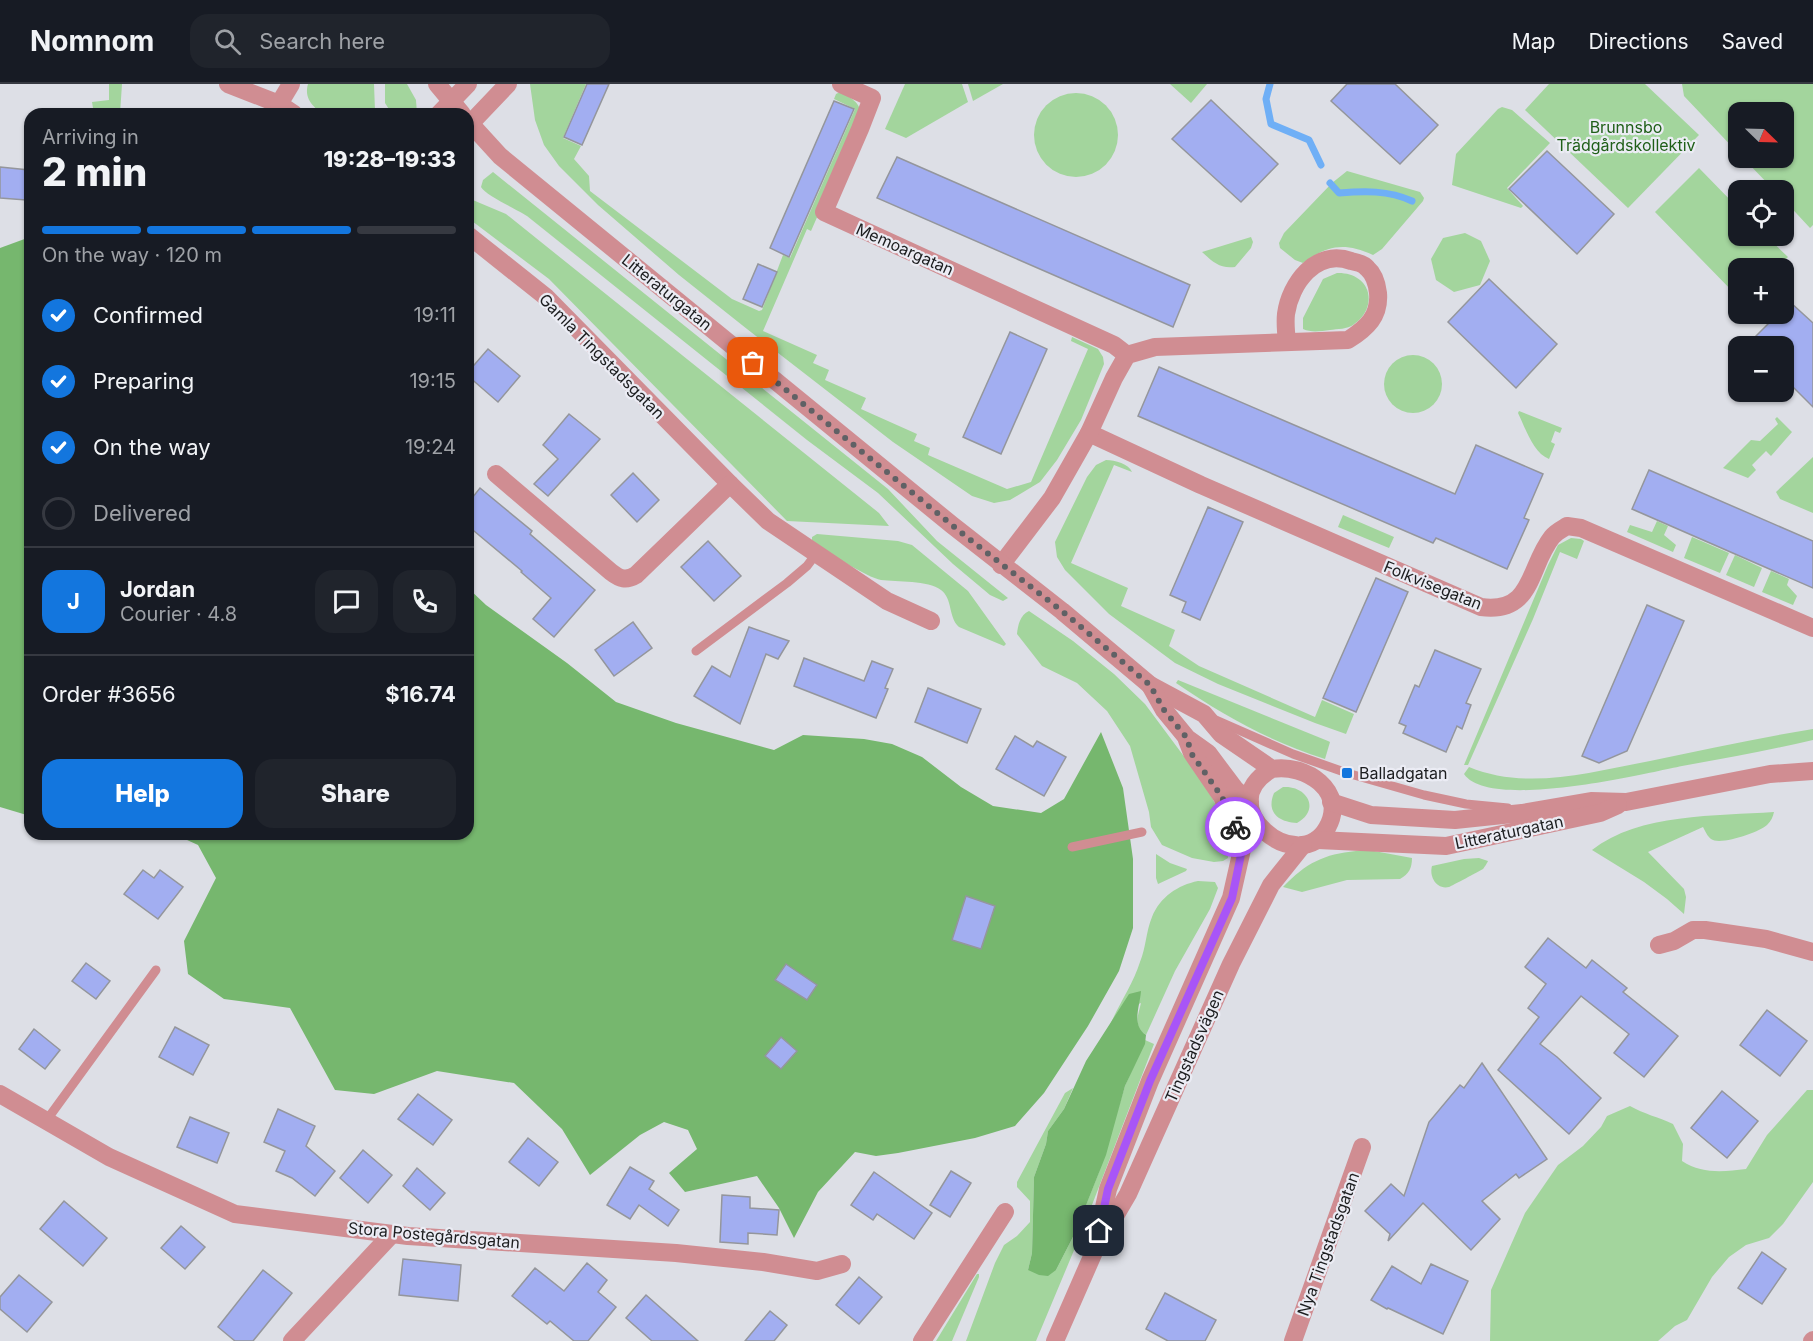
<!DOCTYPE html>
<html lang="en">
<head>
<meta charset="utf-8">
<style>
	body { margin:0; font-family:Inter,sans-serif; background:#20242c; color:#f1f3f6; height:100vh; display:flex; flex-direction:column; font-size:22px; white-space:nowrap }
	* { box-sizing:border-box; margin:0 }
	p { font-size:20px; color:#9ea1a6 }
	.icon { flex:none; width:33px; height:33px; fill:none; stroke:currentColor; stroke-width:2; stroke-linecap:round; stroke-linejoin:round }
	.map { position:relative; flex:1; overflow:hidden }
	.panel { position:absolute; left:24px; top:24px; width:450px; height:732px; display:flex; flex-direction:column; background:#171b24; border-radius:18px; box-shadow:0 2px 4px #0004 }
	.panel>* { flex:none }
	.needle { width:39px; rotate:113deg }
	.tools { position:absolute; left:1728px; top:18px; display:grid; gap:12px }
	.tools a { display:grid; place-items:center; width:66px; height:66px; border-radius:12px; background:#171b24; box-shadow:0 2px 4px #0004; font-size:30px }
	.pin { position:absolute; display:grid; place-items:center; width:51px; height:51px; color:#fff; margin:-26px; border-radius:12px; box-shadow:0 3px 9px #0006 }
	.courier { position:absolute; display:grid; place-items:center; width:60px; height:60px; margin:-30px; border:4px solid #a855f7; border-radius:50%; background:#fff; color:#222; box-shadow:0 2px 8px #0007 }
	.overview em { font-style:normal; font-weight:800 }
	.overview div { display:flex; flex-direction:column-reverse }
	.overview { display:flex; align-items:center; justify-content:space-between; height:102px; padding:0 18px }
	h1 { font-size:39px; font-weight:800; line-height:45px }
	.bar { display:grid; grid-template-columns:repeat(4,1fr); gap:9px 6px; align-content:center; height:72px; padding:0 18px }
	.bar i { height:8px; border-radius:4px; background:#363941 }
	.bar .active { background:#1376de }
	.bar p { grid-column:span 4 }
	.line { display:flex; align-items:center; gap:15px; padding:0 18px; border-top:2px solid #363941 }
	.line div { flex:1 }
	.round { display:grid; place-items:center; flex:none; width:63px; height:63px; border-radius:18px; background:#20242c }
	ol { padding:0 18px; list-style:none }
	li { display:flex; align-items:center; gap:18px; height:66px }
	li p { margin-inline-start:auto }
	li .icon { padding:6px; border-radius:50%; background:#1376de; color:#fff; stroke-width:4 }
	li:last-child { color:#9ea1a6 }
	li i { width:33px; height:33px; border:3px solid #363941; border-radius:50% }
	.cta { display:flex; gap:12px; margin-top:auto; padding:12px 18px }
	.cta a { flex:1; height:69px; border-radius:18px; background:#1376de; color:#fff; font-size:24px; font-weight:800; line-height:69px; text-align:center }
	.cta a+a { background:#20242c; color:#f1f3f6 }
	header { display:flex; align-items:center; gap:36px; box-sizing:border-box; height:84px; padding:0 30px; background:#171b24; border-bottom:2px solid #363941 }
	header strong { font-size:28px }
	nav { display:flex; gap:33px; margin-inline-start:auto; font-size:21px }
	.search { width:420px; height:54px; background:#20242c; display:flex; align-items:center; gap:15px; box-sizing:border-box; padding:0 21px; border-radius:18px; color:#9ea1a6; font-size:22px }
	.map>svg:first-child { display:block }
</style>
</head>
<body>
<header>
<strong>Nomnom</strong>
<div class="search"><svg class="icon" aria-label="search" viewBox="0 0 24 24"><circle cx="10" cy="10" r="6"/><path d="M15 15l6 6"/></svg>Search here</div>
<nav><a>Map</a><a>Directions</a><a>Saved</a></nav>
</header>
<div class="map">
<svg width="1813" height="1257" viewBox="0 0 1813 1257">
	<rect width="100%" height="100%" fill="#dddfe6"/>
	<!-- green -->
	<g fill="#a3d59d">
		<path d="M109 0H122L120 30H94L92 18 109 16Z"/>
		<path d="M308 0H374L375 27 377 30H323C312 22 304 14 308 0Z"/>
		<path d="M385 0H407L416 16 417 30H392L385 19Z"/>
		<path d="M530 0H586L563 54 581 62 574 75 589 92 590 107 732 215 759 227 762 226 783 171 790 174 855 25 834 15 836 10 840 8C850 13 862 19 861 33L811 147 807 145 763 247 817 271 813 279 829 286 825 296 866 314 861 325 917 350 914 357 930 364 928 371 1007 405 1031 398 1088 265 1071 257 1072 253 1098 265 1103 273 1104 280 1081 336 1057 376 1040 398 1010 416 994 419 972 412 893 358 747 245 679 191 598 121 559 82 544 61 535 36Z"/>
		<path d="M905 0H962L968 18 906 54 885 45Z"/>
		<path d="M968 0H1003L973 17Z"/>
		<path d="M1170 0H1207L1191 19Z"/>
		<path d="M1549 0H1645L1699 51 1628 124 1525 26Z"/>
		<path d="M1682 0H1813V141L1810 144 1784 116V106H1774L1743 74H1784V28H1738V69L1684 12Z"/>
		<circle cx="1076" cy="51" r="42"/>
		<path d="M1502 23 1512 26 1550 59 1507 104 1523 122 1521 124 1452 101 1456 70 1498 25Z"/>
		<path d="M1699 84 1738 124V152H1766L1788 173 1777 184H1738V213L1655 128Z"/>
		<path d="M1347 87 1420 108 1424 114 1423 117 1382 165 1373 171C1344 158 1328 161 1303 179L1295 176 1280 164 1279 159 1284 149 1332 99Z"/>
		<path d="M493 88 863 385 888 405 937 457 1008 514 1003 517 990 511 953 480 878 409 807 356 527 132C516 125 485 111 481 103L483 96Z"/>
		<path d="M468 114 506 130 879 429 889 442 787 437 549 195 468 134Z"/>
		<path d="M1465 149 1481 157 1490 177 1480 201 1454 208 1436 196 1431 175 1443 154Z"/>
		<path d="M1251 153 1253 158 1251 164 1235 183C1220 185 1213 178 1202 168Z"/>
		<path d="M1337 189C1371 188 1380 223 1353 241 1348 245 1337 245 1330 246 1321 247 1312 249 1303 245V234L1323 195Z"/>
		<circle cx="1413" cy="300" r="29"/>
		<path d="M1519 327 1562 344 1560 349 1555 347 1551 358 1555 360 1549 375C1533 369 1525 343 1518 329Z"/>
		<path d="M1777 333 1792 348 1771 372 1766 367 1752 381 1756 386 1748 394 1723 384 1751 356 1760 357 1778 340 1775 335Z"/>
		<path d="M1813 373V429L1780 415 1776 408Z"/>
		<path d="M1106 376C1115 376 1129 380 1132 388L1114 381 1071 479 1128 504 1121 522 1175 546 1169 562 1199 582 1315 633 1322 616 1354 630 1346 650 1315 639 1218 600 1175 579 1109 530 1065 486 1057 473 1055 458 1087 393 1096 381Z"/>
		<path d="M1343 431 1394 453 1389 464 1338 443Z"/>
		<path d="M1657 437 1668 442 1664 451 1676 461 1673 468 1627 448 1630 441 1652 448Z"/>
		<path d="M817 450 898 457 912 461 968 507 1006 560 1004 562 959 543C948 533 953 515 941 506 928 496 897 498 881 496 868 494 823 466 812 456V453Z"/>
		<path d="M1692 453 1729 469 1720 489 1684 474Z"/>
		<path d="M1571 454 1581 455 1584 457 1577 475 1560 468 1533 535 1468 681H1464L1548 481 1558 461Z"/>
		<path d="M1735 471 1762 484 1754 503 1726 491Z"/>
		<path d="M1771 487 1789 495 1787 501 1797 512 1793 521 1762 508Z"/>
		<path d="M1029 527 1073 557 1114 590 1145 620 1206 702 1225 739 1228 774 1223 777 1214 778 1192 774 1162 761 1151 743 1149 728 1130 662 1107 627 1077 599 1042 582 1017 550C1018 541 1020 531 1029 527Z"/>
		<path d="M1178 596 1328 657 1330 658 1325 675C1269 657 1224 632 1176 599Z"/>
		<path d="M1813 645V656C1770 666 1726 674 1682 682 1643 690 1489 727 1464 690L1469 683C1527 707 1591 688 1650 677 1704 666 1758 654 1813 645Z"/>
		<path d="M1283 703C1307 701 1321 726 1297 739 1278 738 1266 728 1274 709Z"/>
		<path d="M1774 728C1773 733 1771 737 1767 741 1760 748 1720 762 1711 755 1708 753 1705 747 1703 743L1648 768 1684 805 1686 813 1684 830 1667 815 1644 798 1592 766C1639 729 1717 732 1774 728Z"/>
		<path d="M1356 767H1374L1412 774C1412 784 1409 790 1400 795L1347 796 1302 808 1283 803C1306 779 1324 770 1356 767Z"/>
		<path d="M1156 770 1170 779 1187 785 1186 787 1158 800 1156 794Z"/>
		<path d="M1479 774 1488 777C1487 779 1484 784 1483 785 1480 787 1451 802 1449 803 1436 806 1429 792 1432 782L1464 775Z"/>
		<path d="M1198 797 1215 798 1218 804 1210 825 1175 887 1146 951C1133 942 1138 932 1141 919L1119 928 1110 941C1119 920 1133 900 1140 878 1146 864 1146 847 1152 833 1160 813 1178 801 1198 797Z"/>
		<path d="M1145 956 1154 960 1080 1152 1036 1257H966L995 1179 1004 1161 1017 1152 1030 1138V1117L1017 1103V1098L1065 1009 1073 1004 1064 1025 1048 1047 1046 1060 1034 1093 1032 1169 1028 1186H1056L1075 1149 1099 1088 1125 1002Z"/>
		<path d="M1807 1006H1813V1098L1783 1140 1769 1154 1746 1161 1729 1173 1712 1193 1687 1236 1675 1242 1658 1257H1490L1491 1206 1525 1129 1558 1081 1583 1062 1601 1043 1607 1032 1630 1022C1644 1030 1658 1033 1673 1040L1683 1060 1682 1077C1702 1090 1723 1088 1746 1085L1767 1051Z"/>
		<path d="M977 1190H979V1193L952 1257H936Z"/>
	</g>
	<!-- forest -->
	<g fill="#76b76e">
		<path d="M30 153V732L0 723V164Z"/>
		<path d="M468 504 486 521 567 579 616 618 676 639 774 666 803 651 864 655 892 660 922 673 961 703 993 722 1041 729 1064 715 1101 648 1123 704 1133 775V844L1119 887 1088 942 1044 1009 1015 1042 975 1054 898 1069 876 1072 855 1068 818 1108 794 1154 779 1124 757 1092 685 1108 669 1089 697 1065 688 1046 664 1038 640 1051 590 1091 562 1045 514 999 437 987 374 1010 335 1006 290 924 224 915 188 890 184 857 216 794 198 761 174 750H468Z"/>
		<path d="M1141 907C1140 922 1131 941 1146 951L1145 960 1125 1002 1106 1071 1075 1149 1056 1186 1048 1192 1039 1191 1028 1186 1032 1169 1034 1093 1046 1060 1048 1047 1064 1025 1086 977 1129 910Z"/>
	</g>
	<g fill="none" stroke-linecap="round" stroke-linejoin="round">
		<!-- stream -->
		<g stroke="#6faff6" stroke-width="7">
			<path d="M1270 0 1266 15 1271 40 1309 56 1321 81"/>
			<path d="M1330 99 1339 109C1364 107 1388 106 1412 117"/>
		</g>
	</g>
	<!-- building -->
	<g fill="#a2aef1" stroke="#94969c" stroke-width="1.5">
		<path d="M587 0H609L582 61 564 53Z"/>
		<path d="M1347 0H1395L1438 41 1400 80 1331 17Z"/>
		<path d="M1211 16 1278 80 1241 118 1172 55Z"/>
		<path d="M834 17 854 25 789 173 770 164Z"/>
		<path d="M1547 67 1614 130 1577 170 1509 105Z"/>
		<path d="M897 73 1190 201 1173 243 877 114Z"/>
		<path d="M0 83 29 86 26 116 0 114Z"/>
		<path d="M758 180 777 188 762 223 743 215Z"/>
		<path d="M1489 195 1557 260 1516 304 1448 238Z"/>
		<path d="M1790 218 1813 239V323L1784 294V262H1746L1778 230H1784V224Z"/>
		<path d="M1010 248 1047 265 1001 370 963 353Z"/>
		<path d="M488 265 520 292 498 318 468 292V288Z"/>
		<path d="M1159 283 1455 410 1476 361 1543 390 1524 434 1529 436 1507 485 1436 454 1433 459 1138 332Z"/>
		<path d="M569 330 600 355 548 412 534 400 558 375 543 361Z"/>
		<path d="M1649 386 1813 457V504L1632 425Z"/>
		<path d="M633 389 659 416 637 438 611 411Z"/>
		<path d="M480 404 532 447 530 450 595 506 554 553 533 535 551 514 521 488 522 487 468 442V419Z"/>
		<path d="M1208 423 1243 438 1200 536 1182 528 1186 518 1170 511Z"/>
		<path d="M708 457 741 492 714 517 681 483Z"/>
		<path d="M1376 494 1408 508 1356 628 1323 614Z"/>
		<path d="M1647 521 1684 537 1627 667 1599 679 1582 672Z"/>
		<path d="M633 538 652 564 614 592 595 566Z"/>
		<path d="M749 543 789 557 778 575 766 570 740 640 694 612 712 582 730 593Z"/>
		<path d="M1435 566 1481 585 1466 619 1471 621 1462 645 1457 642 1446 668 1403 649 1406 642 1399 639 1415 601 1419 603Z"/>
		<path d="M804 574 864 597 872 577 893 585 885 604 888 605 876 634 794 602Z"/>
		<path d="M928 604 981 625 967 659 915 638Z"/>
		<path d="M1015 652 1033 663 1037 657 1066 673 1044 712 996 685Z"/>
		<path d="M143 786 154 794 160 786 183 803 158 835 124 810Z"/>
		<path d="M966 812 995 822 981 865 952 856Z"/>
		<path d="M1548 854 1586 884 1592 876 1627 904 1623 908 1678 952 1644 993 1614 969 1629 950 1581 912 1540 960 1557 973 1601 1014 1569 1050 1498 986 1539 933 1528 924 1546 900 1525 883Z"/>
		<path d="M86 879 110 897 96 915 72 897Z"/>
		<path d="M786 880 817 901 807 916 775 896Z"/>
		<path d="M1767 926 1807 957 1780 992 1740 961Z"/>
		<path d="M175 943 209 961 193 991 159 973Z"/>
		<path d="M34 945 60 966 45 985 19 965Z"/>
		<path d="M781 953 797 967 781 985 765 972Z"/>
		<path d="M1482 979 1547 1075 1519 1094 1516 1090 1482 1117 1500 1135 1471 1166 1423 1119 1388 1157 1390 1150 1365 1127 1391 1100 1404 1112 1429 1038 1460 1001 1464 1004Z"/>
		<path d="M1722 1007 1758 1037 1727 1074 1691 1044Z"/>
		<path d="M418 1010 452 1036 433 1061 398 1035Z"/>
		<path d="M278 1025 315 1042 306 1062 335 1087 315 1112 292 1094 276 1087 285 1067 264 1058Z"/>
		<path d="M190 1033 229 1049 217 1079 177 1063Z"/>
		<path d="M528 1054 558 1078 539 1102 509 1078Z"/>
		<path d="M363 1066 392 1091 368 1119 340 1094Z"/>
		<path d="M630 1083 654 1097 649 1105 679 1126 668 1142 639 1121 630 1135 607 1121Z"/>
		<path d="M417 1084 445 1109 430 1126 403 1102Z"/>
		<path d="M951 1087 971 1099 950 1133 930 1121Z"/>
		<path d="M874 1088 932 1129 914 1155 877 1130 873 1136 851 1121Z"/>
		<path d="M722 1111 750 1113V1124L779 1126 777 1151 748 1149V1160L720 1158Z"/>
		<path d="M64 1117 107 1154 83 1182 40 1145Z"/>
		<path d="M181 1142 205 1163 185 1185 161 1164Z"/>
		<path d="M1762 1168 1786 1185 1762 1220 1738 1204Z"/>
		<path d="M403 1175 461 1181 458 1217 399 1211Z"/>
		<path d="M587 1179 607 1196 598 1208 616 1223 588 1257H574L550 1237 547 1240 512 1212 535 1184 564 1207Z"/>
		<path d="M1431 1180 1468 1197 1443 1250 1388 1224 1387 1225 1371 1216 1392 1182 1421 1200Z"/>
		<path d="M263 1186 292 1209 253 1257H235L218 1243Z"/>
		<path d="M19 1191 52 1218 27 1248 0 1225V1213Z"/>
		<path d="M859 1193 882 1213 859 1240 836 1221Z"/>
		<path d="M1165 1209 1216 1236 1205 1257H1168L1146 1245Z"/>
		<path d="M646 1211 698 1257H652L626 1234Z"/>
		<path d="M770 1227 787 1241 774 1257H745Z"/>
	</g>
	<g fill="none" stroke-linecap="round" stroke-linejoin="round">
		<!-- service -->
		<g stroke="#d08d92" stroke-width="9">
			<path d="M696 567 787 499 807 482 816 470"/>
			<path d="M1216 636 1293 670 1347 689 1424 711 1466 720 1508 724"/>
			<path d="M1072 763 1142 748"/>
			<path d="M46 1037 156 886"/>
		</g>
		<!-- minor -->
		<g stroke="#d08d92" stroke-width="18">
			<path d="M228 0 279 20 294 30"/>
			<path d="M841 0 872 14 860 45 824 128 1114 261 1127 271"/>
			<path d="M279 20 291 0"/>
			<path d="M439 30 468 0"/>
			<path d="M468 42 508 0"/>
			<path d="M468 151 546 213 730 400 768 437 887 517 931 537"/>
			<path d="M1089 349 1201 401 1481 523C1534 530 1528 483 1552 453 1556 448 1562 445 1567 442L1581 444 1813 544"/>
			<path d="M496 390 611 488C620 495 626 497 636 491L730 400"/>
			<path d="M1001 481 1052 414 1089 349 1114 294 1127 271 1155 263 1348 256C1367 244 1380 232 1378 209 1377 200 1374 190 1367 184 1364 180 1356 178 1351 177 1316 164 1290 200 1286 230 1285 239 1286 249 1287 258"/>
			<path d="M1659 861 1674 857 1693 846H1705L1766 855 1813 868"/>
			<path d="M0 1010 109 1073 235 1130 408 1152 676 1169 763 1178 817 1187 842 1180"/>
			<path d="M292 1257 392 1150"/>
			<path d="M922 1257 1005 1128"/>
			<path d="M1293 1257 1362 1063"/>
			<path d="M1812 1257 1813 1256"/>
		</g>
		<!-- tertiary -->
		<g stroke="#d08d92" stroke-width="18">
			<path d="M437 0 462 30"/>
			<path d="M468 37 500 72 952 441 1062 527 1150 601 1204 630 1221 650 1272 685C1305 679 1348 707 1327 744 1298 795 1208 721 1272 685"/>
			<path d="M1150 601 1164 626 1187 654 1208 669 1235 705 1250 718"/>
			<path d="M1187 656 1192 669 1222 713 1243 761"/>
			<path d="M1331 718 1371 731 1455 736 1522 729 1591 717 1626 718 1770 690 1813 687"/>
			<path d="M1318 756 1446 762 1600 729 1618 721"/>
			<path d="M1098 1151 1108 1105 1150 997 1231 814 1243 761 1252 731"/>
			<path d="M1055 1257 1094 1168 1128 1110 1231 880 1271 801 1303 761"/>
		</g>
	</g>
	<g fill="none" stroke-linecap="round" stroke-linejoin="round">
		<!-- done -->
		<path stroke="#606165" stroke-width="6" stroke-dasharray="0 10.8" d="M753 279 968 454 1062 527 1150 601 1164 626 1187 654 1191 669 1222 713 1235 743"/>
		<!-- route -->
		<path stroke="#a855f7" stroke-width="8" d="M1099 1147 1108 1105 1150 997 1232 814 1243 761 1235 743"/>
	</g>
	<!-- markers -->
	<rect fill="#1376de" stroke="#ebecf4" stroke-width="2" x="1341" y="683" width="12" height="12" rx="3"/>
	<g text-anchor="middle" stroke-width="4.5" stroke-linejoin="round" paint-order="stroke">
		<!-- park labels -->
		<g font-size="16" fill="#1f5f18" stroke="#ebecf4">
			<text x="1626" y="49">Brunnsbo<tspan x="1626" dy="18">Trädgårdskollektiv</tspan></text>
		</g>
		<!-- street labels -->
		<g font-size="16" fill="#1c1d1f" stroke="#ebecf4">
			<text transform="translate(905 165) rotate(24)" y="6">Memoargatan</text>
			<text transform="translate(667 208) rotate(39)" y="6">Litteraturgatan</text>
			<text transform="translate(602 272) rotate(45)" y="6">Gamla Tingstadsgatan</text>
			<text transform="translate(1433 501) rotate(22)" y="6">Folkvisegatan</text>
			<text transform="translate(1509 748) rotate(-12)" y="6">Litteraturgatan</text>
			<text transform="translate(1194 962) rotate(-66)" y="6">Tingstadsvägen</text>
			<text transform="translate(434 1151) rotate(5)" y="6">Stora Postegårdsgatan</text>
			<text transform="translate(1328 1160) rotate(-70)" y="6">Nya Tingstadsgatan</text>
		</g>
		<!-- poi labels -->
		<g font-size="16" fill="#1c1d1f" stroke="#ebecf4" text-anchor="start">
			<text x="1359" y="695">Balladgatan</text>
		</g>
	</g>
</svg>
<div class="tools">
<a><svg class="needle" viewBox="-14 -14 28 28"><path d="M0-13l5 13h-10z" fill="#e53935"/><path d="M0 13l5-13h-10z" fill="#9ea1a6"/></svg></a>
<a><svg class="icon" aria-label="locate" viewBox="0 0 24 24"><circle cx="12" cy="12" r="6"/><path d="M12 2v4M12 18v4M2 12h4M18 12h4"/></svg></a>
<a>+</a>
<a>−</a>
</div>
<div class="pin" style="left:753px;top:279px;background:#ea580c"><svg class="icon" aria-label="bag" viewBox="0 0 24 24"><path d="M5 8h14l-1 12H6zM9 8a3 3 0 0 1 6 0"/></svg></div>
<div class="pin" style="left:1099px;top:1147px;background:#1f2937"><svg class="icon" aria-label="home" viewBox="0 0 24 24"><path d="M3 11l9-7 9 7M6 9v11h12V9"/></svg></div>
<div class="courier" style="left:1235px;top:743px"><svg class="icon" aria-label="bike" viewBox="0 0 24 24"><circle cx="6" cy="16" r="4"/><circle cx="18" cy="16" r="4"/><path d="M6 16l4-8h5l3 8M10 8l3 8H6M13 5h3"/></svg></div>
<section class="panel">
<div class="overview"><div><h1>2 min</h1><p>Arriving in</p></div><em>19:28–19:33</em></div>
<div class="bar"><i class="active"></i><i class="active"></i><i class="active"></i><i></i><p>On the way · 120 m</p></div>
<ol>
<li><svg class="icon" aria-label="check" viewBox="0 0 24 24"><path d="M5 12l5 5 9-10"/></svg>Confirmed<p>19:11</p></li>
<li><svg class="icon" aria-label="check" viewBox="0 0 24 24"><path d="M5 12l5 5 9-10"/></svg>Preparing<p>19:15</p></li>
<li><svg class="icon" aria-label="check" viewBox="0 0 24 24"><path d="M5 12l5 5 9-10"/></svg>On the way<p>19:24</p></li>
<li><i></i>Delivered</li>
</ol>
<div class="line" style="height:108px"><b class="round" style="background:#1376de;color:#fff">J</b><div><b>Jordan</b><p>Courier · 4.8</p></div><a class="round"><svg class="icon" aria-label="chat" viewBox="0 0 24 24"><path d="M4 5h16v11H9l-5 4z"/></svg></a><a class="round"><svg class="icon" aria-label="phone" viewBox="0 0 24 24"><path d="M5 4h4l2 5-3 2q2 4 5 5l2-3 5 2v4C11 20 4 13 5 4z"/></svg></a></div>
<div class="line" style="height:78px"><div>Order #3656</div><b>$16.74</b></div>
<div class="cta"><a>Help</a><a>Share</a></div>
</section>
</div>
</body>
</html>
